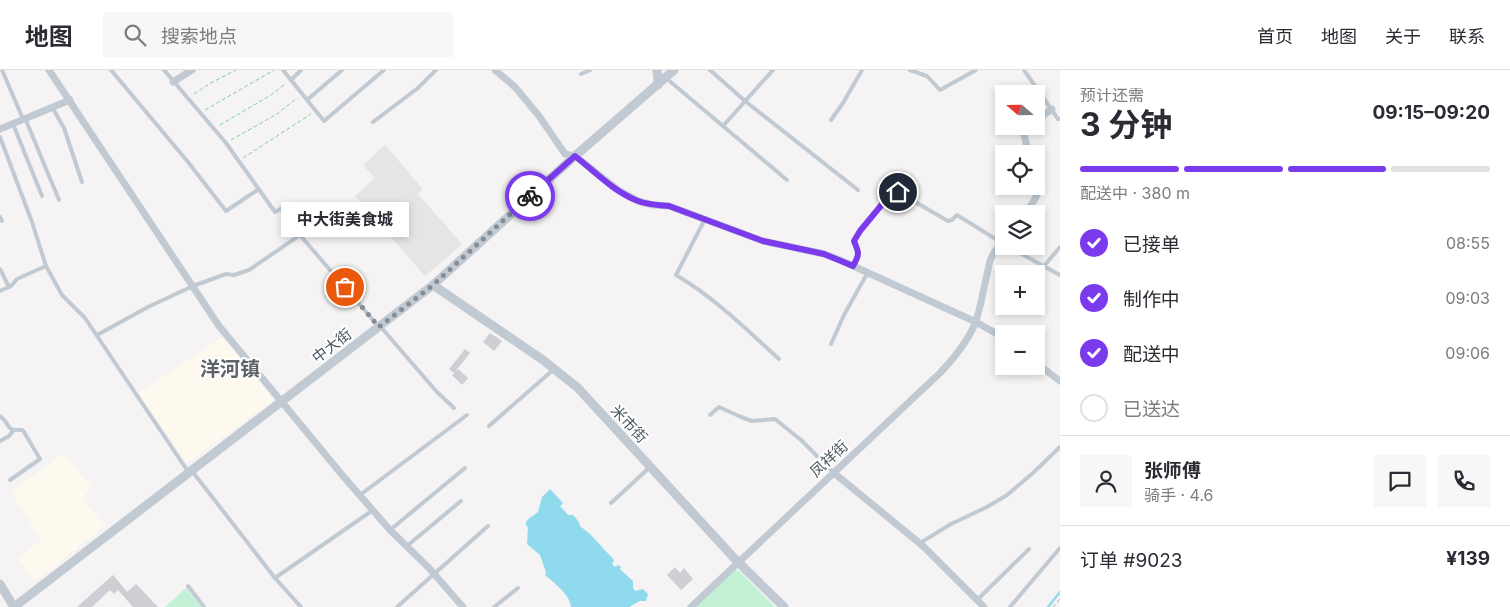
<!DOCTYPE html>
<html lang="zh">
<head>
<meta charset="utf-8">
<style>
	body { margin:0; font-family:Inter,"Noto Sans SC",sans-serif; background:#f7f7f7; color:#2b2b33; height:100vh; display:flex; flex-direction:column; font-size:19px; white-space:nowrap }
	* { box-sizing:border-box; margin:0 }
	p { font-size:16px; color:#7c7c81 }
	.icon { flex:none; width:28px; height:28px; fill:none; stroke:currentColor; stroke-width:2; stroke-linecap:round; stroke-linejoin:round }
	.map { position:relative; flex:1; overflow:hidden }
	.sheet { display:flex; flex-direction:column; background:#fff; width:450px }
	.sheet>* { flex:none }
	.needle { width:32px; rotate:290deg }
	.controls { position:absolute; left:995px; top:15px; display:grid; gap:10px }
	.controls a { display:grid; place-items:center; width:50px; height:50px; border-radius:0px; background:#fff; box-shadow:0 2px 8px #0003; font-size:25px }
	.pin { position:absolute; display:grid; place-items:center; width:42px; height:42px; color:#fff; margin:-21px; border:2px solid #fff; border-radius:50%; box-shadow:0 1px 5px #0007 }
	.courier { position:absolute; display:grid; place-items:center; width:50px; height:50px; margin:-25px; border:4px solid #7c3aed; border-radius:50%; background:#fff; color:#222; box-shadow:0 1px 6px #0007 }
	.bubble { position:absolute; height:35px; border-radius:0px; background:#fff; box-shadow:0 2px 8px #0003; font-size:16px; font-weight:700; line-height:35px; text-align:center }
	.headline em { font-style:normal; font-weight:700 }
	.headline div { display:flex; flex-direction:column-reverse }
	.headline { display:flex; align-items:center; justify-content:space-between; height:85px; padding:0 20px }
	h1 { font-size:32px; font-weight:700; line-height:38px }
	.bar { display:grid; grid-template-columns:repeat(4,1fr); gap:8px 5px; align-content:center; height:60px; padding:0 20px }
	.bar i { height:6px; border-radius:4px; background:#e1e1e2 }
	.bar .current { background:#7c3aed }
	.bar p { grid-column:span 4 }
	.line { display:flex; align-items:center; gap:12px; padding:0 20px; border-top:1px solid #e1e1e2 }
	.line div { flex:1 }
	.round { display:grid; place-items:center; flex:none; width:52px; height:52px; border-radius:0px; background:#f7f7f7 }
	ol { padding:0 20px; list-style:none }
	li { display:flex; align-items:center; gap:15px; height:55px }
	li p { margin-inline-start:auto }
	li .icon { padding:5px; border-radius:50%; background:#7c3aed; color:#fff; stroke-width:4 }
	li:last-child { color:#7c7c81 }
	li i { width:28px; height:28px; border:2px solid #e1e1e2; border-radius:50% }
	header { display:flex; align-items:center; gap:30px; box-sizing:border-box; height:70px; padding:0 25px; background:#fff; border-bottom:1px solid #e1e1e2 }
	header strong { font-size:24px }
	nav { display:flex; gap:28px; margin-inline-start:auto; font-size:18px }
	.search { width:350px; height:45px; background:#f7f7f7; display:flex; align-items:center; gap:12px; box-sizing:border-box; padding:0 18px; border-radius:0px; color:#7c7c81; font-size:19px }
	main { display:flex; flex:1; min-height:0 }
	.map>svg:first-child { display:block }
</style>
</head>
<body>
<header>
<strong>地图</strong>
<div class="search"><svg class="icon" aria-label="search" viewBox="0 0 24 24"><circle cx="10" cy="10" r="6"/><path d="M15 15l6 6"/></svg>搜索地点</div>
<nav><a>首页</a><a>地图</a><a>关于</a><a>联系</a></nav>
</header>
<main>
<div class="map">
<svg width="1060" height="537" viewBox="0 0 1060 537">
	<rect width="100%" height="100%" fill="#f5f3f3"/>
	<!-- commercial -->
	<g fill="#fdf9ef">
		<path d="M223 267 273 330 187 393 138 323Z"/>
		<path d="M64 383 92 418 82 428 105 456 35 511 18 488 41 470 11 422Z"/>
	</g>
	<!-- education -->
	<path fill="#e6e4e5" d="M385 75 423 119 418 124 462 174 425 206 355 126 375 108 363 95Z"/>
	<!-- green -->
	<g fill="#c3f1d5">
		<path d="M731 497 740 502 775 537H689Z"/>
		<path d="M186 518 201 537H165Z"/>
	</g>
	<!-- water -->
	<path fill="#90daee" d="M550 419 563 433 560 436 568 445H573L579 452 580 456 590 464 614 490 612 494 615 497 618 495 621 497 620 499 633 511V518L635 521 643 519 648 524 646 531H640L629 537H571C570 524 554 513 545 505L546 502 540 485 527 474 528 457 526 456C525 448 533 447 538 442L542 427Z"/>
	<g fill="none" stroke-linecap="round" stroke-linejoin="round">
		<!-- stream -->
		<path stroke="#90daee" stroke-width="2.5" d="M1048 537 1060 522"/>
	</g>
	<!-- building -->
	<g fill="#cdcfd5">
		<path d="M490 263 502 271 494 281 483 272Z"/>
		<path d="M465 279 470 283 454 303 449 299Z"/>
		<path d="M458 299 468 308 462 315 452 305Z"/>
		<path d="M675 497 680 503 684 498 693 509 681 520 667 505Z"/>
		<path d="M113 505 127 522 136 514 158 537H133L118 520 114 524 110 520 92 537H77Z"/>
	</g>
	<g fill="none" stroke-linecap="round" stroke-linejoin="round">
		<!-- path -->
		<g stroke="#7ad0a6" stroke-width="1" stroke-dasharray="4 2.5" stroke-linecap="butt">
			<path d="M194 24 209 14 236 0"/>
			<path d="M205 40 274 0"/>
			<path d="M220 55 271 25 286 13"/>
			<path d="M231 70 277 44 297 28"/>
			<path d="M243 88 311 44"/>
			<path d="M1053 537 1060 529"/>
		</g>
		<!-- service -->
		<g stroke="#c1cad2" stroke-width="4">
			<path d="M2 0 23 49"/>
			<path d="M111 0 188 92 226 141 259 119"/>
			<path d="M164 0 226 73 275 142 282 138 300 165 379 257"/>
			<path d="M283 0 324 51 384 0"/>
			<path d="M710 0 745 31 858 120"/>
			<path d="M910 0 927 6 940 20 976 0"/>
			<path d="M1024 0 1058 49H1060"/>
			<path d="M581 4 590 0"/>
			<path d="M666 8 787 110"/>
			<path d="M291 10 301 0"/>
			<path d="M307 30 342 0"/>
			<path d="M52 37 64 58 82 112"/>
			<path d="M25 48 59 130"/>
			<path d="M831 50 843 33 862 0"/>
			<path d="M373 52 418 18 436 0"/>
			<path d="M13 54 42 126"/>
			<path d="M723 56 773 0"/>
			<path d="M0 67 32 152 46 196 62 225 85 248 189 403"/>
			<path d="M0 147 2 151"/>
			<path d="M705 149 676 205C715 228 746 259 779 289"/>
			<path d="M1007 176 1060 205"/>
			<path d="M853 196C859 184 859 183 854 171L860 161 893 121 898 122 948 151 952 150 957 145 1002 173"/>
			<path d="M1044 196 1060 177"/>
			<path d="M0 199 9 217"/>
			<path d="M0 221 11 216 17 209 46 196"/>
			<path d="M380 256 436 321 454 338"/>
			<path d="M97 265 148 237 193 216 226 204 234 205 249 200 300 165"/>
			<path d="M831 274 844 245 868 202"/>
			<path d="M710 345 719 337 741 347 752 351 775 349 801 370 834 403"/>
			<path d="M0 346C12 355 4 361 22 360L24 362 40 389 10 410"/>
			<path d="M489 356 553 300"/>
			<path d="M0 371 9 366 13 361"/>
			<path d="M192 401 275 508 301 537"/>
			<path d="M360 425 467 345"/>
			<path d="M611 433 650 397"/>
			<path d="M390 460 465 398"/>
			<path d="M920 473 951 454 987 437 1007 425 1034 402 1060 377"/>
			<path d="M407 476 461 431"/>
			<path d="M275 508 373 440"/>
			<path d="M188 516 204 537"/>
			<path d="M977 530 1029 479"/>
			<path d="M397 537 488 456"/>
			<path d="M494 537 518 518"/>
			<path d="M1010 537 1060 478"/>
		</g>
		<!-- minor -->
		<g stroke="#c1cad2" stroke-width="7">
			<path d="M49 0 219 256 343 406 390 460 429 498 463 537"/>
			<path d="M495 0 515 17 539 46 565 84 575 86 618 120 638 131 653 135 669 136 763 171 824 184 840 190 976 252 1004 268"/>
			<path d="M173 12 192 0"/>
			<path d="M1036 50 1052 39"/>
			<path d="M1026 56 1023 61 1029 84"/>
			<path d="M0 59 70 30"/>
			<path d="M1024 144C1033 132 1041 126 1036 110"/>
			<path d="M1036 293 1060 311"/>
			<path d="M834 403 923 476 984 537"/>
			<path d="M691 537 941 302C954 288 969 270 976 251 982 232 985 211 990 191 993 183 997 177 1004 172"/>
		</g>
		<!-- tertiary -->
		<g stroke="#c1cad2" stroke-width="9">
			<path d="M657 0 658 15"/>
			<path d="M433 215 543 290 578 318 735 489 784 537"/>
			<path d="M0 514 14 537"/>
			<path d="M14 537 433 215 575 86 674 0"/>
		</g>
	</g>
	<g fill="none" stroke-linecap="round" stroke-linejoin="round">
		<!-- done -->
		<path stroke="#868d94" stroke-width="5" stroke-dasharray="0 9" d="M345 217 379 257 433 215 530 126"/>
		<!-- route -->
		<path stroke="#7c3aed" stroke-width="6" d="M530 126 575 86C594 101 614 122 638 131 648 135 659 135 669 136L763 171 824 184 853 196C860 184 859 183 854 171L860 161 893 121 898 122"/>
	</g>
	<g text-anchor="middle" stroke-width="4" stroke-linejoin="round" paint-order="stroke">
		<!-- street labels -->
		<g font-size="15" fill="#4a5661" stroke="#fff">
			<text transform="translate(332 276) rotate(-38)" y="5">中大街</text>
			<text transform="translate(629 354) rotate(47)" y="5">米市街</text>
			<text transform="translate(829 389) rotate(-43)" y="5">凤祥街</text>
		</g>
		<!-- district labels -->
		<g font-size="20" font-weight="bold" fill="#5f6368" stroke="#fff">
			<text x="230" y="306">洋河镇</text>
		</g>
	</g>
</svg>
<div class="controls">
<a><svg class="needle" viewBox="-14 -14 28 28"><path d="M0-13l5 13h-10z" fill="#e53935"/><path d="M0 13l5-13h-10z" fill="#7c7c81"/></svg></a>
<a><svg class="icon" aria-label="locate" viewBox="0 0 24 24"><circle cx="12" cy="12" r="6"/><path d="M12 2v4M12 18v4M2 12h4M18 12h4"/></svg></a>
<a><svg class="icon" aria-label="layers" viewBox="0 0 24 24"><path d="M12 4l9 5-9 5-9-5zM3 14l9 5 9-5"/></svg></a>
<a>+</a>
<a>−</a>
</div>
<div class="pin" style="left:345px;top:217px;background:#ea580c"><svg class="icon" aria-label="bag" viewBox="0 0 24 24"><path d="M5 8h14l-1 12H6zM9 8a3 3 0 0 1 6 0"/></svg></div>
<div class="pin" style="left:898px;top:122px;background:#1f2937"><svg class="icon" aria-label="home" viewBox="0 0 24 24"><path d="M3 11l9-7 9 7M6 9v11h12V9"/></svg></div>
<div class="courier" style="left:530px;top:126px"><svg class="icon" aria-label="bike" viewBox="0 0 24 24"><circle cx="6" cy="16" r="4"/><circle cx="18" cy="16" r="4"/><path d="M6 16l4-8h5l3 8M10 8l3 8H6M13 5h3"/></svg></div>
<div class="bubble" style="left:281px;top:132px;width:128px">中大街美食城</div>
</div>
<section class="sheet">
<div class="headline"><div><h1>3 分钟</h1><p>预计还需</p></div><em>09:15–09:20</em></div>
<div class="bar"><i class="current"></i><i class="current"></i><i class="current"></i><i></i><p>配送中 · 380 m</p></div>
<ol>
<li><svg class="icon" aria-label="check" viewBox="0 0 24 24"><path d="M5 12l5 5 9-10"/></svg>已接单<p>08:55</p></li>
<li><svg class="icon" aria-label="check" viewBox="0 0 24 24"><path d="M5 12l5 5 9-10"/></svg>制作中<p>09:03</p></li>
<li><svg class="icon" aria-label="check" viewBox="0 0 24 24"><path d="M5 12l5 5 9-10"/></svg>配送中<p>09:06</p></li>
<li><i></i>已送达</li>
</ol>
<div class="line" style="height:90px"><a class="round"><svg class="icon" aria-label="person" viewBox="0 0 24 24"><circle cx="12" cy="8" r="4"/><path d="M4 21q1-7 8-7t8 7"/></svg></a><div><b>张师傅</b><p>骑手 · 4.6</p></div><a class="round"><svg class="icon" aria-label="chat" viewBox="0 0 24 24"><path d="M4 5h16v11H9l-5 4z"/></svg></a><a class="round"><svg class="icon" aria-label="phone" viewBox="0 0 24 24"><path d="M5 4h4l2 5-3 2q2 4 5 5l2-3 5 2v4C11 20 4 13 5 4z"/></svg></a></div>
<div class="line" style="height:65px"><div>订单 #9023</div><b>¥139</b></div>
</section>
</main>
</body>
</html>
